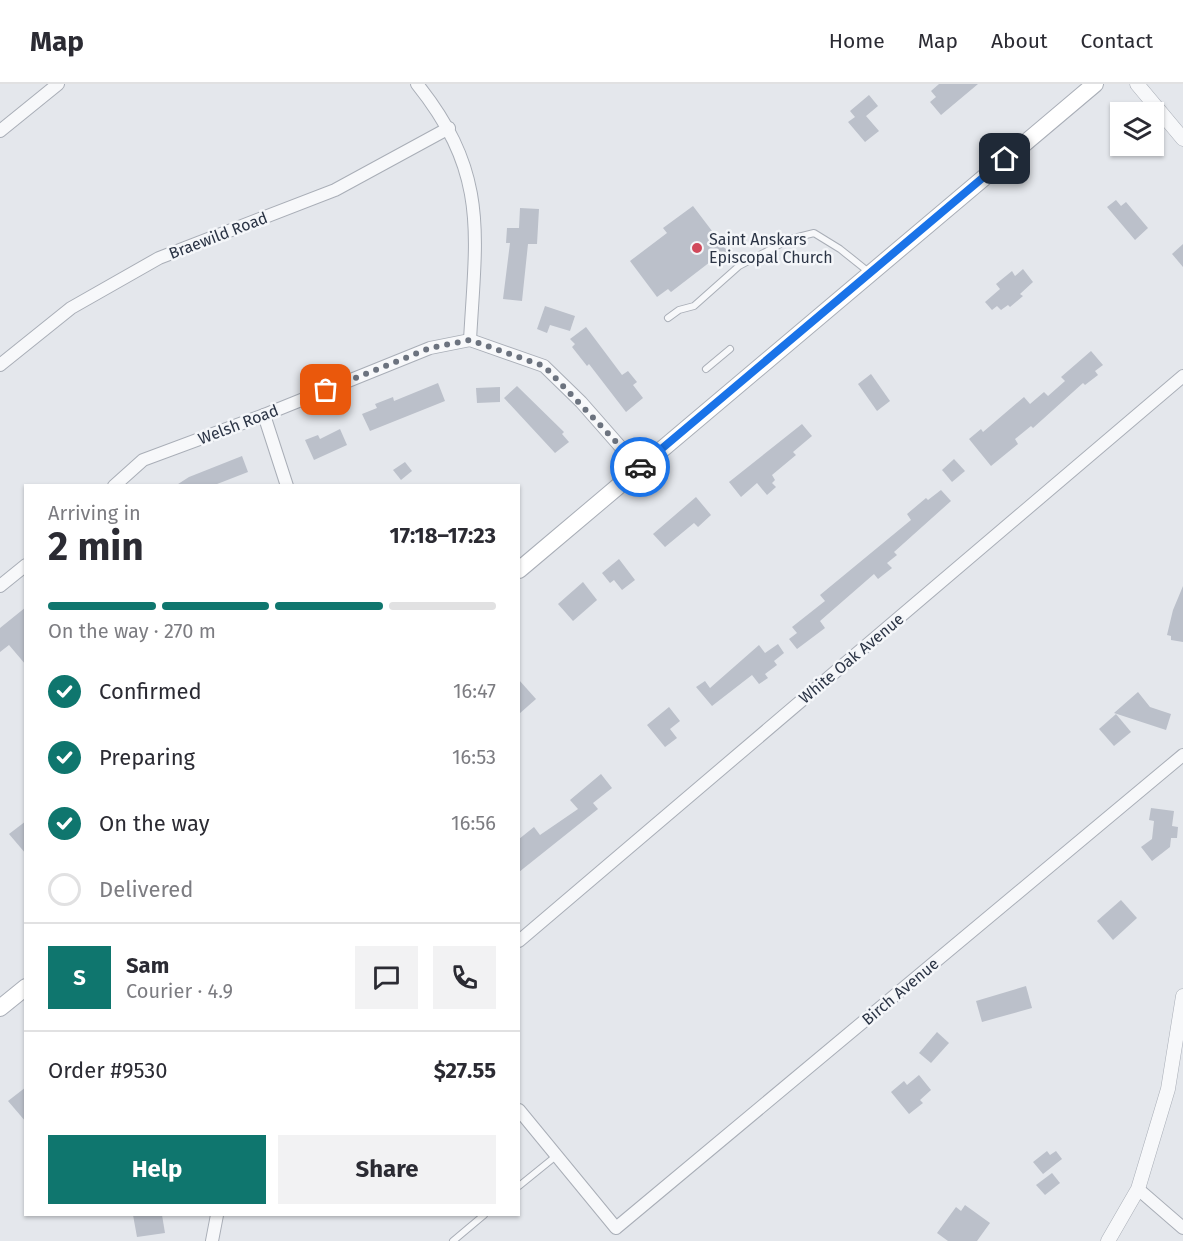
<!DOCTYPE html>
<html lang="en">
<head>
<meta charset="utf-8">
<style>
	body { margin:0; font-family:"Fira Sans",sans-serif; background:#f2f2f3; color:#2b2b33; height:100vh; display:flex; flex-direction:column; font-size:22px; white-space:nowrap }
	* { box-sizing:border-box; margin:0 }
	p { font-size:20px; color:#7c7c81 }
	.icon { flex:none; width:33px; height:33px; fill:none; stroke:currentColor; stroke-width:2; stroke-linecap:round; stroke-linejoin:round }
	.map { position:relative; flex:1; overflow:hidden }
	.sheet { position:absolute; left:24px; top:400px; width:496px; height:732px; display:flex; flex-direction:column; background:#fff; border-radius:0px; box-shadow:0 2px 4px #0004 }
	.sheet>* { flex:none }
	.controls { position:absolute; left:1110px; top:18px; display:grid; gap:12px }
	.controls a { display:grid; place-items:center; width:54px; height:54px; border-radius:0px; background:#fff; box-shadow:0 2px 4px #0004; font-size:30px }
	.pin { position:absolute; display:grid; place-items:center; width:51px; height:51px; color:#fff; margin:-26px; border-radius:12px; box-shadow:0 3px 9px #0006 }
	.courier { position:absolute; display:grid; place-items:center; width:60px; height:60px; margin:-30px; border:4px solid #1a73e8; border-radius:50%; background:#fff; color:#222; box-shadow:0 2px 8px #0007 }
	.headline em { font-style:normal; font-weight:700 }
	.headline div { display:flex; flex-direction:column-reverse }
	.headline { display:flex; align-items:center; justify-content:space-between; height:102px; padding:0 24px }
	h1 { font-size:39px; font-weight:700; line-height:45px }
	.bar { display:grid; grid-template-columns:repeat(4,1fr); gap:9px 6px; align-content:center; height:72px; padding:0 24px }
	.bar i { height:8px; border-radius:4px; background:#e1e1e2 }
	.bar .current { background:#0f766e }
	.bar p { grid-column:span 4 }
	.line { display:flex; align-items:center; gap:15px; padding:0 24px; border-top:2px solid #e1e1e2 }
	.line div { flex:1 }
	.round { display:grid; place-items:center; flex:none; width:63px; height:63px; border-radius:0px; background:#f2f2f3 }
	ol { padding:0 24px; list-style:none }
	li { display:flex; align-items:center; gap:18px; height:66px }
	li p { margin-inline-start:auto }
	li .icon { padding:6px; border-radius:50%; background:#0f766e; color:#fff; stroke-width:4 }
	li:last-child { color:#7c7c81 }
	li i { width:33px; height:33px; border:3px solid #e1e1e2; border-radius:50% }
	.primary-button { display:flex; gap:12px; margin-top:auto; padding:12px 24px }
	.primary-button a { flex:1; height:69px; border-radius:0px; background:#0f766e; color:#fff; font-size:24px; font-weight:700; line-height:69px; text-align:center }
	.primary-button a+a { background:#f2f2f3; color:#2b2b33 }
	header { display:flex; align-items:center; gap:36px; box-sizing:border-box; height:84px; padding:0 30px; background:#fff; border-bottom:2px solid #e1e1e2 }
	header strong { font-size:28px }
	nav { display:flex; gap:33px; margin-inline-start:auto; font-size:21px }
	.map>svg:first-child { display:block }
</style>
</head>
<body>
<header>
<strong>Map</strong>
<nav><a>Home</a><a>Map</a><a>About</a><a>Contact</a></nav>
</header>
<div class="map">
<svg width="1183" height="1157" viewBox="0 0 1183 1157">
	<rect width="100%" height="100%" fill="#e4e7ec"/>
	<!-- building -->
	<g fill="#bbc0ca">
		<path d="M939 0H978L941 31 930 18 936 13 931 7Z"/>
		<path d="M869 11 878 22 866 32 879 47 865 58 848 38 855 33 850 27Z"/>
		<path d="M1116 116 1121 122 1126 118 1148 144 1135 156 1107 123Z"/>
		<path d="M693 122 728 168 712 181 710 178 671 208 668 205 657 213 630 177 667 149 663 144Z"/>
		<path d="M520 124 539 125 537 160H528L522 217 503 215 510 159H506L507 144H519Z"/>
		<path d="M1183 160V183L1172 170Z"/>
		<path d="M1023 185 1033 198 1020 210 1023 212 1010 223 1008 221 1001 226 997 222 992 226 985 218 1000 205 996 200 1012 187 1015 192Z"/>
		<path d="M545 222 575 232 570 247 550 241 547 249 537 245Z"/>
		<path d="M586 243 622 291 628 287 637 298 633 301 643 314 626 328 589 280 587 282 572 263 575 260 570 255Z"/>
		<path d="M1091 267 1103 281 1095 287 1098 291 1085 301 1083 299 1033 344 1031 342 1015 355 1018 360 991 382 969 355 981 345 983 348 1024 313 1030 320 1044 308 1048 312 1065 297 1061 293Z"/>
		<path d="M871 290 890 317 877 327 858 300Z"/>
		<path d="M438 299 445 317 370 347 362 330 377 324 375 320 393 313 394 317Z"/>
		<path d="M517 302 564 348 562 350 569 358 555 369 504 314Z"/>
		<path d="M500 303V318L477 319 476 304Z"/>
		<path d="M802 340 812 352 793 368 796 371 772 391 775 396 772 399 776 403 767 411 757 399 741 413 729 398Z"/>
		<path d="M340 345 347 361 314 376 305 356 318 351 320 355Z"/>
		<path d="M242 372 248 388 212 402H175L189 393Z"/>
		<path d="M954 375 965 387 952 398 942 386Z"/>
		<path d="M405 378 412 387 401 396 393 386Z"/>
		<path d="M941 406 951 417 894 468 897 471 887 479 892 484 878 495 874 490 820 537 825 544 797 565 789 555 797 549 792 543 825 517 820 511 911 436 907 430 926 414 928 416Z"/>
		<path d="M696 413 711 431 698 443 694 439 665 463 653 450Z"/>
		<path d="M619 475 635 496 622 506 614 496 610 499 602 489Z"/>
		<path d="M583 498 597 516 573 537 558 520Z"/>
		<path d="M1183 502V558L1171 556V552L1167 551 1173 526Z"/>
		<path d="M26 523V581L9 561 0 568V544Z"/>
		<path d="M778 560 784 569 774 577 777 581 765 590 768 594 759 600 752 591 712 622 696 603 705 597 710 604 759 561 765 569Z"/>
		<path d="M519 596 536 615 519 630Z"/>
		<path d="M1138 608 1150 623 1171 630 1166 646 1114 629Z"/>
		<path d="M669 623 680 637 670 645 677 654 665 663 647 641Z"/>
		<path d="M1116 630 1131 648 1114 662 1099 645Z"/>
		<path d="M601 690 612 704 593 719 598 725 519 788V755L534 743 540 751 578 725 570 716Z"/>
		<path d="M1151 724 1174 727 1172 742 1178 743 1177 754H1171L1170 763 1152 777 1141 763 1152 755 1154 737 1149 736Z"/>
		<path d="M26 737V770L9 750Z"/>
		<path d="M1121 816 1137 834 1113 856 1097 837Z"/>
		<path d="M1026 902 1032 924 982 938 976 917Z"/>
		<path d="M937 948 949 959 931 979 919 969Z"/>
		<path d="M919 991 931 1006 920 1016 923 1019 909 1030 891 1008 904 997 907 1001Z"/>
		<path d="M26 1003V1038L8 1017Z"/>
		<path d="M1047 1067 1050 1071 1056 1067 1062 1075 1043 1090 1033 1078Z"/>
		<path d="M1052 1089 1060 1099 1045 1111 1036 1101Z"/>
		<path d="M965 1121 990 1139 977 1157H948L937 1149 956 1123 961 1127Z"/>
		<path d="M133 1131H162L165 1149 137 1153Z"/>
	</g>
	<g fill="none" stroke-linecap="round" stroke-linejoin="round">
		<!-- service casing -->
		<g stroke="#a9aeb7" stroke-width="8">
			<g id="service">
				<path d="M668 234 679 226 694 222 739 182 790 155 814 149 840 165 870 189"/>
				<path d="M706 285 730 265"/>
				<path d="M519 1102 556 1072"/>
				<path d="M453 1157 484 1131"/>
			</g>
		</g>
		<!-- minor casing -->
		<g stroke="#a9aeb7" stroke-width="14">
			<g id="minor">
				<path d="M417 0C489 90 476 149 470 256"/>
				<path d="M0 47 58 0"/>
				<path d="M0 281 71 224 159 174 335 106 449 44"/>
				<path d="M264 331 287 402"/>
				<path d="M114 402 143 376 264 331 430 264 470 256 544 282 581 318 639 384"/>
				<path d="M0 502 26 481"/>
				<path d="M519 857 1183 292"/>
				<path d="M519 1026 616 1144 1183 671"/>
				<path d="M1138 1105 1183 1144"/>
				<path d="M212 1157 217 1131"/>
			</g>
		</g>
		<!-- tertiary casing -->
		<g stroke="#a9aeb7" stroke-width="15">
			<g id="tertiary">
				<path d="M1137 0 1183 55"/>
				<path d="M1108 1157 1138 1105 1168 1005 1183 912"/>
			</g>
		</g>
		<!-- secondary casing -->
		<g stroke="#a9aeb7" stroke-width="18">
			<g id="secondary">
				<path d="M519 486 1095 0"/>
				<path d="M0 924 26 903"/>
			</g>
		</g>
		<!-- service -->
		<use href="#service" stroke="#f7f8fa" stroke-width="6"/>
		<!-- minor -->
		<use href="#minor" stroke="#f7f8fa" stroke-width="12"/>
		<!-- tertiary -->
		<use href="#tertiary" stroke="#f7f8fa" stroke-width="14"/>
		<!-- secondary -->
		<use href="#secondary" stroke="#fff" stroke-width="16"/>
	</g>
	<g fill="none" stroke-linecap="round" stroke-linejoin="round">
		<!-- done -->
		<path stroke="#6c737f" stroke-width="6" stroke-dasharray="0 10.8" d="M326 306 430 264 470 256 544 282 640 383"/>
		<!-- route -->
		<path stroke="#1a73e8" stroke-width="8" d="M640 383 1005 75"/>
	</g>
	<!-- markers -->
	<circle fill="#d1495b" stroke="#f4f6f9" stroke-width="2" cx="697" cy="164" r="6"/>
	<g text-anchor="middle" stroke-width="5" stroke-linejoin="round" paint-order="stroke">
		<!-- street labels -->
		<g font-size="16" fill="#2b3445" stroke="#f4f6f9">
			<text transform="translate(218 151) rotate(-21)" y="6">Braewild Road</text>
			<text transform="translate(238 340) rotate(-21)" y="6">Welsh Road</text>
			<text transform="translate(851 574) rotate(-40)" y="6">White Oak Avenue</text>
			<text transform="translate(900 907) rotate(-40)" y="6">Birch Avenue</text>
		</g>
		<!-- poi labels -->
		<g font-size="16" fill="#2b3445" stroke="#f4f6f9" text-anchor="start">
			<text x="709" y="161">Saint Anskars<tspan x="709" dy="18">Episcopal Church</tspan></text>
		</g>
	</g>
</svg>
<div class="controls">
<a><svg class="icon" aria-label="layers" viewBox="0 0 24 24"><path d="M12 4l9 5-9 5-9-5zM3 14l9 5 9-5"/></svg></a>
</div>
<div class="pin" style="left:326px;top:306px;background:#ea580c"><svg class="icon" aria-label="bag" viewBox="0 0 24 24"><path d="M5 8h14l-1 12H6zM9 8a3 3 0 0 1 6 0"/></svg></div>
<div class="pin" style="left:1005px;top:75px;background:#1f2937"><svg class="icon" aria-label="home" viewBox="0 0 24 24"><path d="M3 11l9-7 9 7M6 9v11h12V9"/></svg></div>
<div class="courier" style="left:640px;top:383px"><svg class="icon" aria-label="car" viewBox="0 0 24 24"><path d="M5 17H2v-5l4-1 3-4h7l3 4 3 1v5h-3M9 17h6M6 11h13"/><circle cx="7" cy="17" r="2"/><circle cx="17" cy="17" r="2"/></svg></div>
<section class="sheet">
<div class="headline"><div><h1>2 min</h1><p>Arriving in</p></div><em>17:18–17:23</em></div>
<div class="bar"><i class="current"></i><i class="current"></i><i class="current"></i><i></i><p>On the way · 270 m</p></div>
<ol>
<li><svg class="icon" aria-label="check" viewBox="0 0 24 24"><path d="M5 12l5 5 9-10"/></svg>Confirmed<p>16:47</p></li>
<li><svg class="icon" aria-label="check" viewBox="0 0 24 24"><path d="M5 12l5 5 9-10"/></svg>Preparing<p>16:53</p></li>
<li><svg class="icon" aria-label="check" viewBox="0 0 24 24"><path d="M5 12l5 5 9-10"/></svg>On the way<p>16:56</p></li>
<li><i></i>Delivered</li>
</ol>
<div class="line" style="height:108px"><b class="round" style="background:#0f766e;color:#fff">S</b><div><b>Sam</b><p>Courier · 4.9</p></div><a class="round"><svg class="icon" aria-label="chat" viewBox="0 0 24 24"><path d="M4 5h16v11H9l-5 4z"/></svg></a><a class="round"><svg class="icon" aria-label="phone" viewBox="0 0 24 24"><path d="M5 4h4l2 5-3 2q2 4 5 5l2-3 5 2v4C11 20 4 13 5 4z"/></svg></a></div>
<div class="line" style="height:78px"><div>Order #9530</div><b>$27.55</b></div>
<div class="primary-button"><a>Help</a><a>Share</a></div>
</section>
</div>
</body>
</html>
